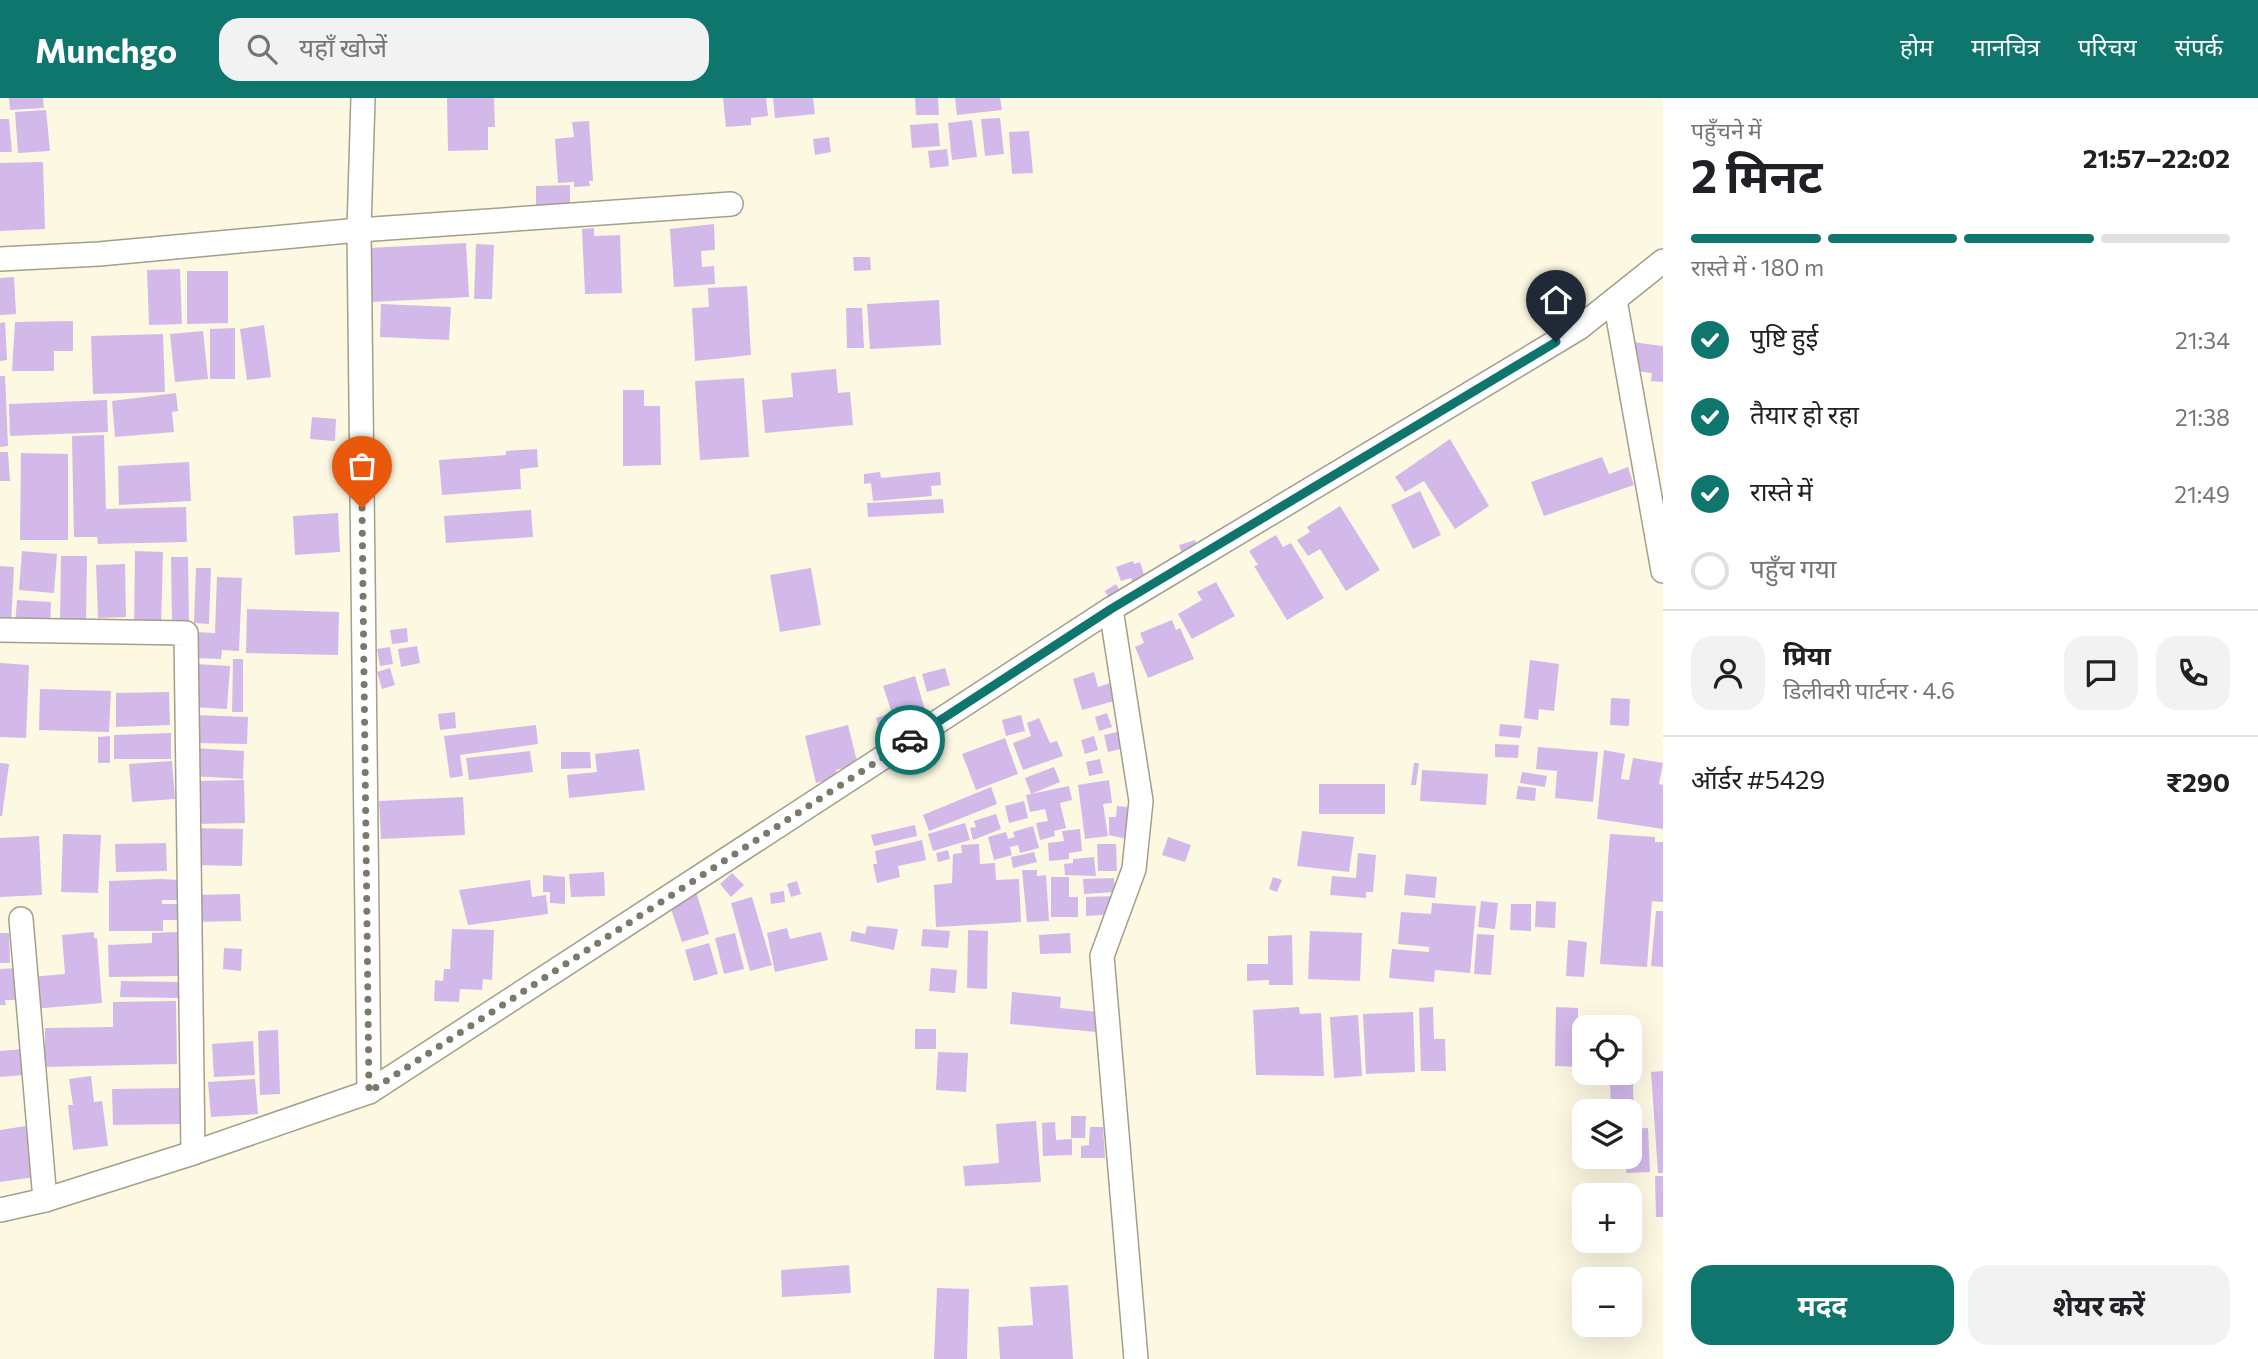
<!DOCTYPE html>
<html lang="hi">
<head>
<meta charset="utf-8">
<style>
	body { margin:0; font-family:Commissioner,"Noto Sans Devanagari",sans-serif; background:#f2f2f2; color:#202124; height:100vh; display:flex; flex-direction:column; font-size:26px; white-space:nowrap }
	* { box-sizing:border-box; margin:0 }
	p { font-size:23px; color:#757577 }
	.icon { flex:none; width:38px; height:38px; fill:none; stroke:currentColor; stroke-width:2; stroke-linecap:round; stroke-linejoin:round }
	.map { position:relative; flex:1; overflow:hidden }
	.drawer { display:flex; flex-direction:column; background:#fff; width:595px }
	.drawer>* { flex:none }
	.controls { position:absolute; left:1572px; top:917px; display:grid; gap:14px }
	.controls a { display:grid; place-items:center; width:70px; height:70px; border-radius:14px; background:#fff; box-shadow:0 7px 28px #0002; font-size:35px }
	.pin { position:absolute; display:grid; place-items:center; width:60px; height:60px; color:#fff; margin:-72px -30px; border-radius:50% 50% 50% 0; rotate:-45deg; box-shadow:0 0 7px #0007 }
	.pin .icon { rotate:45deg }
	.courier { position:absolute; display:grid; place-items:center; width:70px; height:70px; margin:-35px; border:5px solid #0f766e; border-radius:50%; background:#fff; color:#222; box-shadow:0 2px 9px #0007 }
	.overview em { font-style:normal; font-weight:700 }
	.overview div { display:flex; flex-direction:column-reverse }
	.overview { display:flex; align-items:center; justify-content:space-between; height:119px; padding:0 28px }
	h1 { font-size:46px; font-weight:700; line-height:52px }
	.bar { display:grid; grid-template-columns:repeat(4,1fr); gap:10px 7px; align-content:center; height:84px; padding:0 28px }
	.bar i { height:9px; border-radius:5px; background:#e0e0e0 }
	.bar .on { background:#0f766e }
	.bar p { grid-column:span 4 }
	.line { display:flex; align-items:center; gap:18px; padding:0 28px; border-top:2px solid #e0e0e0 }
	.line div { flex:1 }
	.round { display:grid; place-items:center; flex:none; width:74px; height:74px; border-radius:21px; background:#f2f2f2 }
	ol { padding:0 28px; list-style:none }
	li { display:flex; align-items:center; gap:21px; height:77px }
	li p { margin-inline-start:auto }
	li .icon { padding:7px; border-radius:50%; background:#0f766e; color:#fff; stroke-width:4 }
	li:last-child { color:#757577 }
	li i { width:38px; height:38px; border:4px solid #e0e0e0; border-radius:50% }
	.button { display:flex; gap:14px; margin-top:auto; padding:14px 28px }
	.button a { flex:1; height:80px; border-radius:21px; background:#0f766e; color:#fff; font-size:28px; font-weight:700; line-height:80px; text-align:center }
	.button a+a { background:#f2f2f2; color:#202124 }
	header { display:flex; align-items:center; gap:42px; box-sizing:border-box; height:98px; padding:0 35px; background:#0f766e; color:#fff }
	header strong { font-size:33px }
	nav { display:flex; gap:38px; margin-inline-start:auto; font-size:24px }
	.search { width:490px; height:63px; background:#f2f2f2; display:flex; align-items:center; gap:18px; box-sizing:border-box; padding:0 24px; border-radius:21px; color:#757577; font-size:26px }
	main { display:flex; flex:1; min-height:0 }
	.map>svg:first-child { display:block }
</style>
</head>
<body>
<header>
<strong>Munchgo</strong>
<div class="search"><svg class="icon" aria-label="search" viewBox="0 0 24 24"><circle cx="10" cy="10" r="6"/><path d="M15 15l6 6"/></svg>यहाँ खोजें</div>
<nav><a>होम</a><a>मानचित्र</a><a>परिचय</a><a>संपर्क</a></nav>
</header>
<main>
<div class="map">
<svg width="1663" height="1261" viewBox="0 0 1663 1261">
	<rect width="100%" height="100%" fill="#fcf8e2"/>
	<!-- building -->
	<g fill="#d2b9ea">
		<path d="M9 0H43L44 10 10 12Z"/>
		<path d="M447 0H494L495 29H488V52L448 53Z"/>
		<path d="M723 0H766L768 18 751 20V27L726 29Z"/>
		<path d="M773 0H813L815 16 775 20Z"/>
		<path d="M915 0H938L939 17H916Z"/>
		<path d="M955 0H1000L1002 12 957 17Z"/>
		<path d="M46 12 50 53 18 55 15 14Z"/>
		<path d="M1000 20 1004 56 985 58 981 21Z"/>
		<path d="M0 21H9L12 54H0Z"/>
		<path d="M972 22 977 59 952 62 948 25Z"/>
		<path d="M589 23 593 83H589L590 88 574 89V84L558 85 555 41 574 39 572 24Z"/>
		<path d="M938 25 940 48 912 50 910 27Z"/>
		<path d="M1029 33 1033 75 1012 76 1009 34Z"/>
		<path d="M829 39 831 54 815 57 813 41Z"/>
		<path d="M947 51 949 68 930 70 928 53Z"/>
		<path d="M43 64 45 131 0 133V65Z"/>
		<path d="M570 87V108H536V88Z"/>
		<path d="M714 126 715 152 701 153 702 169 714 168 715 186 674 189 670 131Z"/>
		<path d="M594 130V138L620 137 622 195 585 196 582 131Z"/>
		<path d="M466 145 469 199 371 204 369 150Z"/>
		<path d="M476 146 494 147 492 201H474Z"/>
		<path d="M853 159H870L871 172 854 173Z"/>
		<path d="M180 171 182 226 149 227 147 172Z"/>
		<path d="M187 173H228V225L187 226Z"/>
		<path d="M14 179 16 216 0 217V180Z"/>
		<path d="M747 188 751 257 695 263 692 210 709 209 708 190Z"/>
		<path d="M939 202 941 247 870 251 867 206Z"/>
		<path d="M381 206 451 209 449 242 380 239Z"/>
		<path d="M846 210H862L864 250H847Z"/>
		<path d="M73 223V253H54V273H12L15 224Z"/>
		<path d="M5 224 7 262 0 263V225Z"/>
		<path d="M264 227 271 279 247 282 240 231Z"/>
		<path d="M235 230V281H210V231Z"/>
		<path d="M203 233 208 281 175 284 170 236Z"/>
		<path d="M163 236 165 294 93 296 91 238Z"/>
		<path d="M1632 244 1663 248V284L1651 283 1652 275 1628 272Z"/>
		<path d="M836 271 838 295 850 294 853 327 765 335 762 302 793 299 791 275Z"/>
		<path d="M0 278H5L8 348 0 349Z"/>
		<path d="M744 280 749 359 700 362 695 283Z"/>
		<path d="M623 292H644V308H660L661 367 623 368Z"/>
		<path d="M176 295 178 313 172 314 174 334 115 339 112 303Z"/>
		<path d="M107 302 108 334 10 338 9 306Z"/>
		<path d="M312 319 336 321 335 343 310 341Z"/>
		<path d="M104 337 106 411 186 409 187 444 98 446 97 439H74L72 338Z"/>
		<path d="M1450 341 1489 408 1455 431 1424 383 1405 394 1395 379Z"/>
		<path d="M537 351 538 369 520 371 521 391 442 397 439 362 506 357V353Z"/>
		<path d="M0 354H8L10 383H0Z"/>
		<path d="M21 355 68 356V442H20Z"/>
		<path d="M1602 359 1609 376 1628 369 1634 387 1544 418 1531 384Z"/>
		<path d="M189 364 191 403 119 407 118 368Z"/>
		<path d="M880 374 881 380 940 374 941 387 931 388 932 398 873 403 871 385 864 386V376Z"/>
		<path d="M1420 393 1441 437 1413 451 1391 407Z"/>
		<path d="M943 401 944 415 868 419 867 405Z"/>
		<path d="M1340 408 1380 472 1346 493 1320 451 1308 458 1297 442 1310 434 1307 429Z"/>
		<path d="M531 412 533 439 446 445 444 418Z"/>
		<path d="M338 415 340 454 295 457 293 418Z"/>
		<path d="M1276 437 1283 449 1291 445 1324 500 1287 522 1254 468 1258 467 1249 453Z"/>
		<path d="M1195 442 1199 454 1183 459 1179 447Z"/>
		<path d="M22 453 57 456 54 495 19 492Z"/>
		<path d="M135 453 163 454 161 530H134Z"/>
		<path d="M61 458H87L86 526 60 525Z"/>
		<path d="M171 459H188L189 525H172Z"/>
		<path d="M1133 463 1134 466 1140 464 1147 486 1135 490 1131 480 1121 483 1116 469Z"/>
		<path d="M125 466 126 519 98 520 96 467Z"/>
		<path d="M0 468 14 469 11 527 0 526Z"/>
		<path d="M196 470H211L209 526 194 525Z"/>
		<path d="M811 470 821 527 780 534 770 477Z"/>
		<path d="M217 479 242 480 239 553 222 552 221 561 192 560 193 534 215 535Z"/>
		<path d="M1216 484 1235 518 1192 541 1178 516 1202 502 1197 494Z"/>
		<path d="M1116 486 1123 498 1111 504 1105 493Z"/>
		<path d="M17 502 51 504 50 528 15 526Z"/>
		<path d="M247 511 339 514 338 557 246 555Z"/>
		<path d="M1172 522 1176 532 1180 530 1194 561 1148 580 1135 549 1144 545 1140 535Z"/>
		<path d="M407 530 408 544 392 546 390 532Z"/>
		<path d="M417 548 420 565 401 569 398 551Z"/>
		<path d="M390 549 393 566 380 568 377 551Z"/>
		<path d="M233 561H243V614H232Z"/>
		<path d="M1530 562 1559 566 1554 613 1539 611 1538 622 1524 620Z"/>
		<path d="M0 565 29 567 26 640 0 639Z"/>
		<path d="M195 566 230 568 227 611 192 609Z"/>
		<path d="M390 570 395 587 382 591 377 574Z"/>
		<path d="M945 570 950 587 927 594 922 576Z"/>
		<path d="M1094 574 1098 589 1113 584 1118 602 1082 612 1073 581Z"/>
		<path d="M915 578 928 622 906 629 908 636 883 644 876 620 892 615 883 588Z"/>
		<path d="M40 591 111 593 109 634 39 632Z"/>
		<path d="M169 594 170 627 116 629V595Z"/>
		<path d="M1611 600 1630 601 1629 628 1610 627Z"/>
		<path d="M455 614 456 630 440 632 438 616Z"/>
		<path d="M1107 615 1112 629 1099 633 1095 619Z"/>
		<path d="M194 617 248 619 247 646 194 645Z"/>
		<path d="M1021 617 1025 633 1006 638 1002 622Z"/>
		<path d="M1039 620 1050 645 1057 643 1063 658 1023 672 1013 645 1031 638 1027 625Z"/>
		<path d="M1500 626 1522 628 1520 640 1499 638Z"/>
		<path d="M536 627 538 646 460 657 463 678 450 680 444 638Z"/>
		<path d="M848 627 858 667 836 672 838 679 816 685 805 638Z"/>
		<path d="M1125 632 1129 649 1108 654 1104 637Z"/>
		<path d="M171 635V661H114V637Z"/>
		<path d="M110 638V665H98V639Z"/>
		<path d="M1094 638 1098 652 1085 656 1081 642Z"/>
		<path d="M1005 640 1018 676 976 692 962 656Z"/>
		<path d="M1495 646 1519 647 1518 660 1495 659Z"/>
		<path d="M1538 649 1598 654 1593 704 1555 700 1557 673 1536 671Z"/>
		<path d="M194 650 244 653 243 681 192 678Z"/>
		<path d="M639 651 645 692 569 700 567 677 597 674 595 656Z"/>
		<path d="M1604 652 1625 656 1621 681 1629 682 1633 660 1663 665 1659 686 1663 687V731L1597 721Z"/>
		<path d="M530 653 533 674 469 682 466 660Z"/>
		<path d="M561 654H590L591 670 561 671Z"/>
		<path d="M1100 661 1103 675 1089 678 1086 664Z"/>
		<path d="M172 663 175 701 132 704 129 666Z"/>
		<path d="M0 665 9 666 2 718H0Z"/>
		<path d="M1414 665H1419L1416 687H1411Z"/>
		<path d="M1054 669 1060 684 1031 696 1025 680Z"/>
		<path d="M1422 672 1488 676 1486 707 1420 703Z"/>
		<path d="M1522 674 1547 678 1545 689 1520 685Z"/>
		<path d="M244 682 245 725 196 726 195 683Z"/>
		<path d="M1109 682 1112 705 1103 706 1108 738 1085 741 1078 687Z"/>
		<rect x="1319" y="686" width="66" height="30"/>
		<path d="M1069 688 1072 702 1060 705 1066 730 1054 733 1055 738 1040 742 1036 725 1048 723 1045 711 1030 714 1026 697Z"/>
		<path d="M1518 688 1536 690 1535 703 1516 701Z"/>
		<path d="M991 689 997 706 929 733 923 717Z"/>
		<path d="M463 699 465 737 381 741 379 703Z"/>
		<path d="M1024 703 1028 720 1009 725 1005 708Z"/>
		<path d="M1117 708 1127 709V741L1109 737V719H1116Z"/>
		<path d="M996 716 1001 731 973 742 970 730 976 729 974 723Z"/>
		<path d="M965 725 970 742 933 753 928 736Z"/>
		<path d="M915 727 917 738 874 748 871 737Z"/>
		<path d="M1033 728 1039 750 1020 755 1018 747 1010 749 1012 757 994 762 988 739 1006 734 1008 741 1015 739 1013 734Z"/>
		<path d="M190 730 243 731 242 768 190 767Z"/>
		<path d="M1080 731 1082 753 1069 755V761L1049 763 1048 745 1064 743 1062 733Z"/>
		<path d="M1302 733 1354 739 1349 774 1297 768Z"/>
		<path d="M63 736 101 737 98 795 61 794Z"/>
		<path d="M1610 736 1655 739V744H1663V804L1652 803 1647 869 1600 866Z"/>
		<path d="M39 738 42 797 0 799V740Z"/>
		<path d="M1168 739 1191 747 1185 764 1162 757Z"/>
		<path d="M922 742 926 762 898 768 900 779 877 785 873 766H877L875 753Z"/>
		<path d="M166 745 167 773 116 774 115 746Z"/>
		<path d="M979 746 980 766 995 765 996 782 1019 781 1021 824 936 829 934 787 952 785 953 756 962 755 961 747Z"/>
		<path d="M1097 746H1116L1117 773H1098Z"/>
		<path d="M948 752 950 761 938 764 936 755Z"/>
		<path d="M1034 754 1037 764 1013 770 1011 759Z"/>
		<path d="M1358 755 1376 757 1373 794H1366V800L1330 797 1332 778 1356 780Z"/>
		<path d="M1094 759 1096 778 1065 777 1064 766 1073 765V761Z"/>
		<path d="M1022 772H1037V778L1046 777 1049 823 1027 824Z"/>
		<path d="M604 774 605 798 571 799 569 776Z"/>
		<path d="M732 775 744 787 731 799 720 786Z"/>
		<path d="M1406 776 1437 779 1435 800 1404 797Z"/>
		<path d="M543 777 565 779V806L550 805V794H543Z"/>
		<path d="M1051 779H1069V799H1078V819H1051Z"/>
		<path d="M1273 779 1282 782 1277 794 1269 791Z"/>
		<path d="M1114 780 1115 794 1084 796 1083 781Z"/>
		<path d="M161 781 178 782V802H162V806H180V822H163V833H109V783Z"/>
		<path d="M530 782 532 799 546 797 548 816 468 827 459 792Z"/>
		<path d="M797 783 801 796 791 799 787 786Z"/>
		<path d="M694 787 709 836 682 844 666 796Z"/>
		<path d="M784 793 785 804 771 806 770 795Z"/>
		<path d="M240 796 241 823 192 824V797Z"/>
		<path d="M1115 798 1116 816 1086 818V799Z"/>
		<path d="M752 799 772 867 750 873 731 805Z"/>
		<path d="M1481 803 1498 805 1495 831 1478 829Z"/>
		<path d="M1536 803 1556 804 1555 830 1535 829Z"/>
		<path d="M1432 805 1476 808 1470 875 1435 872 1434 884 1389 880 1392 851 1429 854V849L1398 846 1401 814 1431 816Z"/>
		<path d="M1511 806H1531V833L1510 832Z"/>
		<path d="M1656 813H1663V869L1651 868Z"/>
		<path d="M867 828 898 831 894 852 850 843 852 833 865 836Z"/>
		<path d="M787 830 790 841 821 834 828 862 775 874 767 835Z"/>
		<path d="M452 831 494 832 492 882 483 881 482 892 460 891 459 904 434 903 435 882 443 883 444 871H450Z"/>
		<path d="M923 831 950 833 948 850 921 848Z"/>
		<path d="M968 832 988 833 987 891 967 890Z"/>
		<path d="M1310 833 1362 835 1360 883 1308 881Z"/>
		<path d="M94 834V840H97L102 905 33 911 30 879 65 876 62 837Z"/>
		<path d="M177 834 178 878 109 879 108 847 152 845V835Z"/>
		<path d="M0 835H9L10 865H0Z"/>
		<path d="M735 835 744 871 724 876 715 840Z"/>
		<path d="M1070 835 1071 855 1040 856 1039 837Z"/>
		<path d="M1477 836 1494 837 1491 877 1474 876Z"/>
		<path d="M1292 837 1293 887H1269V882L1247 883V866H1268V838Z"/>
		<path d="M1568 842 1587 844 1584 879 1566 878Z"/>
		<path d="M709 845 718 876 694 883 685 852Z"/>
		<path d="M224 850 242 851 241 873 223 871Z"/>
		<path d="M17 870V902H5L6 907H0V871Z"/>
		<path d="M931 870 957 872 955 895 929 893Z"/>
		<path d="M121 883 178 884V900L120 899Z"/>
		<path d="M1012 894 1061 899 1060 910 1099 914 1097 934 1010 926Z"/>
		<path d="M176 903 177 966 45 969V930L113 929V904Z"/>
		<path d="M1299 909 1300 916 1321 915 1324 978 1256 977 1253 912Z"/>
		<path d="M1433 909 1434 941H1445L1446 973H1421L1419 910Z"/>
		<path d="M1556 909 1578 910V920H1591V929H1584V969L1555 968Z"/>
		<path d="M1413 914 1415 974 1366 976 1363 916Z"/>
		<path d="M1358 917 1362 978 1334 980 1330 919Z"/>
		<rect x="915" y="931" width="21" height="20"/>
		<path d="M278 932 280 996 260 997 258 933Z"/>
		<path d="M253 943 255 977 214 979 212 946Z"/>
		<path d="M22 951 24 977 0 979V953Z"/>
		<path d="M938 954 968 955 966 994 936 992Z"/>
		<path d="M1663 973V1075H1658L1651 974Z"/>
		<path d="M91 978 94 1004 102 1003 108 1048 73 1052 68 1007H73L69 981Z"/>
		<path d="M255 981 258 1016 211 1019 208 984Z"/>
		<path d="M1633 984 1634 1029H1629V1013H1611L1610 985Z"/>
		<path d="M181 990V1026L113 1027 112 991Z"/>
		<path d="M1071 1018H1086L1085 1040H1071Z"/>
		<path d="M1036 1023 1041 1084 965 1088 963 1068 999 1065 996 1026Z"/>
		<path d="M1055 1024 1056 1042 1072 1041V1057L1043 1058 1042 1025Z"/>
		<path d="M26 1028 35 1079 0 1084V1032Z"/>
		<path d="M1090 1029H1103L1105 1060H1081V1048L1089 1047Z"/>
		<path d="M1648 1030 1650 1074 1626 1075 1629 1031Z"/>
		<path d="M1655 1078H1663V1119H1656Z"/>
		<path d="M849 1167 851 1195 782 1199 781 1172Z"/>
		<path d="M1068 1187 1073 1261H1000L998 1229 1033 1227 1030 1189Z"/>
		<path d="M937 1190 969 1191 967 1261H934Z"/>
	</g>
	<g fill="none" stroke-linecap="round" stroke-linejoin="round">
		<!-- street casing -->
		<g stroke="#a39f8b" stroke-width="26">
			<g id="street">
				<path d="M363 0 359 132 369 994"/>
				<path d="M0 161 99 156 359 132 731 106"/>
				<path d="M1615 202 1663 473"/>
				<path d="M1111 511 1141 703 1134 771 1102 858 1136 1261"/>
				<path d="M0 532 186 535 193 1055"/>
				<path d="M21 821 45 1102"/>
				<path d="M0 1112 45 1102 193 1055 369 994 1111 511 1579 230 1663 163"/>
			</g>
		</g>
		<!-- street -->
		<use href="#street" stroke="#fff" stroke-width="23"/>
	</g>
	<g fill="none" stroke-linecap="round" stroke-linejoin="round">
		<!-- done -->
		<path stroke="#7b796c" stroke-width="7" stroke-dasharray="0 12.6" d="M362 410 369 994 910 642"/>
		<!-- route -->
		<path stroke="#0f766e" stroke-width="9" d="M910 642 1111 511 1556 244"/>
	</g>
</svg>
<div class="controls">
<a><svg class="icon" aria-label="locate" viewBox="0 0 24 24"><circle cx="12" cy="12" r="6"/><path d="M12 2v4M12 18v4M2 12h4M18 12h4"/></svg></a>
<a><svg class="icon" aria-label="layers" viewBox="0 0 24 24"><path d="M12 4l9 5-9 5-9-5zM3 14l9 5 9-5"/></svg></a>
<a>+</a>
<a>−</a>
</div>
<div class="pin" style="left:362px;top:410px;background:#ea580c"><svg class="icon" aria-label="bag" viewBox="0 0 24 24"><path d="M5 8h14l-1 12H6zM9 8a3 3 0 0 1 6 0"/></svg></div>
<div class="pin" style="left:1556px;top:244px;background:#1f2937"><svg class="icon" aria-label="home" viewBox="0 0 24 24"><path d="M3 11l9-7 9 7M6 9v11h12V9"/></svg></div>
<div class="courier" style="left:910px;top:642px"><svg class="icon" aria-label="car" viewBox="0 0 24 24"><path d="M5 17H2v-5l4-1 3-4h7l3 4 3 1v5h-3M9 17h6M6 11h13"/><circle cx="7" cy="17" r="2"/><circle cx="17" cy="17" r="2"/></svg></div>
</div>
<section class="drawer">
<div class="overview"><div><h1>2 मिनट</h1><p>पहुँचने में</p></div><em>21:57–22:02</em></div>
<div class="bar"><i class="on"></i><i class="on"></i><i class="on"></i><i></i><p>रास्ते में · 180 m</p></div>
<ol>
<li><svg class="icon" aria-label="check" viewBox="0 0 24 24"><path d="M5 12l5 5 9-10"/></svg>पुष्टि हुई<p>21:34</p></li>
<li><svg class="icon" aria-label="check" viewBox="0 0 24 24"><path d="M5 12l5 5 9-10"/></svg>तैयार हो रहा<p>21:38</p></li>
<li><svg class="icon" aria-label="check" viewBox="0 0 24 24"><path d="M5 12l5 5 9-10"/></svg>रास्ते में<p>21:49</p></li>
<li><i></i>पहुँच गया</li>
</ol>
<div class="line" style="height:126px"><a class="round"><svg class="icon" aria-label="person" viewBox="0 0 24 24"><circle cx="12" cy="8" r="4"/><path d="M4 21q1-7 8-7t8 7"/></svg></a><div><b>प्रिया</b><p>डिलीवरी पार्टनर · 4.6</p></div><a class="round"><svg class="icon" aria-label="chat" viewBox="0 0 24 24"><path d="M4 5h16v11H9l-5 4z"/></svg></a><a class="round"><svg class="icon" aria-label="phone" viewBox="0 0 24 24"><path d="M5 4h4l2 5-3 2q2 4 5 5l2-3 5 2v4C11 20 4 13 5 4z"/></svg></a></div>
<div class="line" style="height:91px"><div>ऑर्डर #5429</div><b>₹290</b></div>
<div class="button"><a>मदद</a><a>शेयर करें</a></div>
</section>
</main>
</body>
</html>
